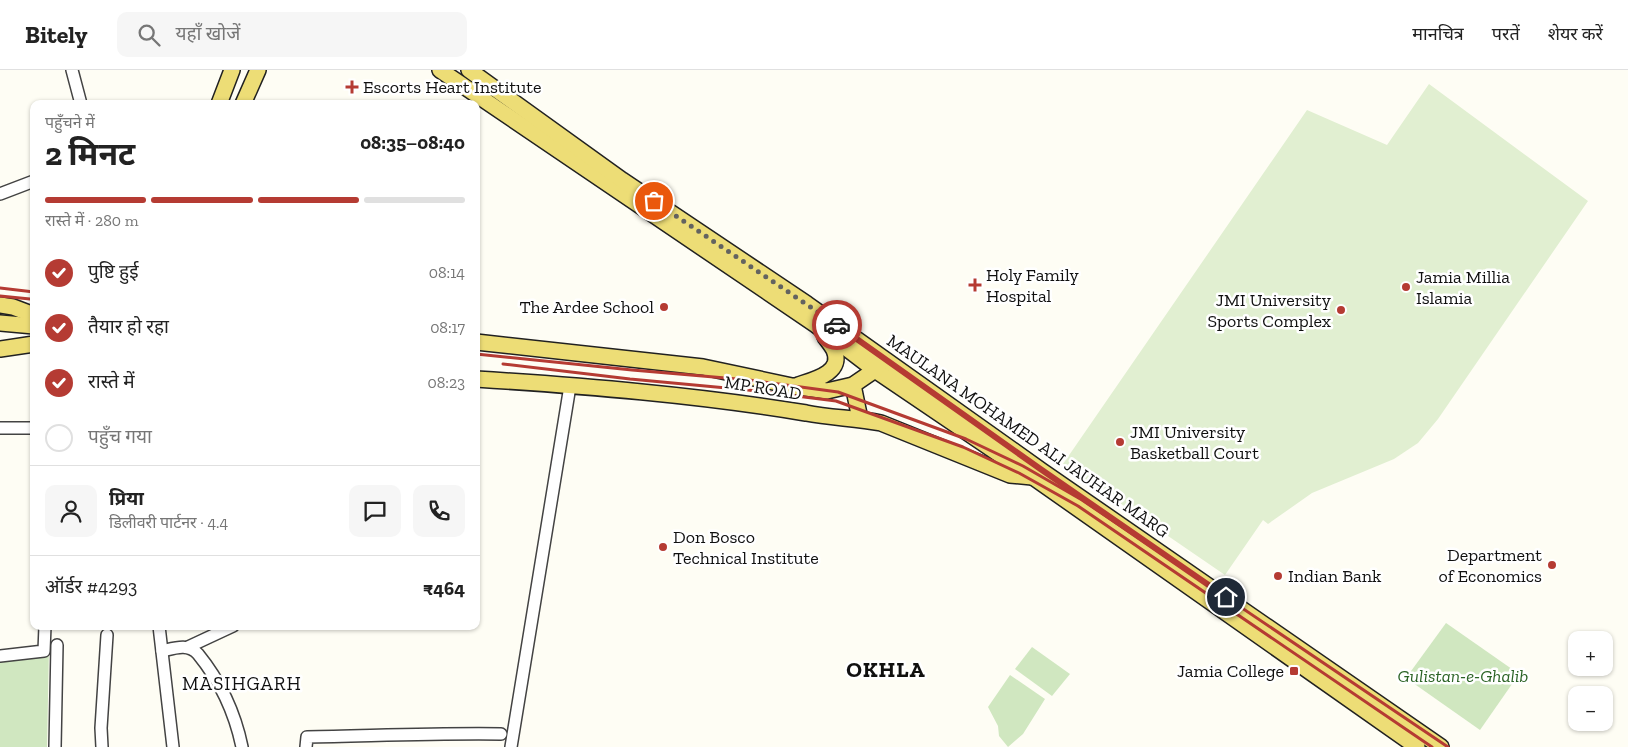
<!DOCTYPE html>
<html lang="hi">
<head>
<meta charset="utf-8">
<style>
	body { margin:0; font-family:"Zilla Slab","Noto Sans Devanagari",serif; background:#f6f6f6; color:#222; height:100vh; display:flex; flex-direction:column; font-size:19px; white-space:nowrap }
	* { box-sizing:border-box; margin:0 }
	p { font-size:16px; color:#767676 }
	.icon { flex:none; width:28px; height:28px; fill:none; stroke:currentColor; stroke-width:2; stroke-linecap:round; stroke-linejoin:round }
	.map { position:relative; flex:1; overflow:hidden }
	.panel { position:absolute; left:30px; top:30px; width:450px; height:530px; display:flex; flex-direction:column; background:#fff; border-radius:10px; box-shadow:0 1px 4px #0004 }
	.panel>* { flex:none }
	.buttons { position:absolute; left:1568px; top:561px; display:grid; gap:10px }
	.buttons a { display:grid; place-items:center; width:45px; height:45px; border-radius:10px; background:#fff; box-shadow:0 1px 4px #0004; font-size:25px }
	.pin { position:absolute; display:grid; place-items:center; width:42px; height:42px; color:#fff; margin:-21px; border:2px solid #fff; border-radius:50%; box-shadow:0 1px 5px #0007 }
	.courier { position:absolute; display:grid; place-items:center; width:50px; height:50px; margin:-25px; border:4px solid #b53b33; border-radius:50%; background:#fff; color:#222; box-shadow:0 1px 6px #0007 }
	.headline em { font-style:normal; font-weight:700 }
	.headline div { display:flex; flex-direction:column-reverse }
	.headline { display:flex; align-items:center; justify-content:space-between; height:85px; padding:0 15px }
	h1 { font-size:32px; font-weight:700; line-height:38px }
	.bar { display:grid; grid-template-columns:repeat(4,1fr); gap:8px 5px; align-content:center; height:60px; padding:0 15px }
	.bar i { height:6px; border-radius:4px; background:#e0e0e0 }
	.bar .selected { background:#b53b33 }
	.bar p { grid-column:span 4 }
	.line { display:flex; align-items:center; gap:12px; padding:0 15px; border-top:1px solid #e0e0e0 }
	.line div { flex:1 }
	.round { display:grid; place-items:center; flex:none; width:52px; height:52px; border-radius:10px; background:#f6f6f6 }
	ol { padding:0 15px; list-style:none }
	li { display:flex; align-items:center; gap:15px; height:55px }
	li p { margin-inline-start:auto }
	li .icon { padding:5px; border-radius:50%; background:#b53b33; color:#fff; stroke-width:4 }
	li:last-child { color:#767676 }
	li i { width:28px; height:28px; border:2px solid #e0e0e0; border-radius:50% }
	header { display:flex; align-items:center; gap:30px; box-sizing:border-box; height:70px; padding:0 25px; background:#fff; border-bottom:1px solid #e0e0e0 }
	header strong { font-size:24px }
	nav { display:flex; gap:28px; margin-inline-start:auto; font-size:18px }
	.search { width:350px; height:45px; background:#f6f6f6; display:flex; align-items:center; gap:12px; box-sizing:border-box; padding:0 18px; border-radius:10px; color:#767676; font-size:19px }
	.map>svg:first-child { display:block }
</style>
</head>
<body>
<header>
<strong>Bitely</strong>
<div class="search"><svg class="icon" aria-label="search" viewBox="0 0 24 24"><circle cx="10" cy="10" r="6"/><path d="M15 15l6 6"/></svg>यहाँ खोजें</div>
<nav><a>मानचित्र</a><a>परतें</a><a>शेयर करें</a></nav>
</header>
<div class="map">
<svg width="1628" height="677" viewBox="0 0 1628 677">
	<rect width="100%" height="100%" fill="#fefdf4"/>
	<!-- green -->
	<g fill="#d0e7c0">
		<path d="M1446 553 1519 604 1480 660 1406 608Z"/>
		<path d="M1032 577 1070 604 1052 626 1015 599Z"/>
		<path d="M49 578 47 677H0V585Z"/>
		<path d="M1010 605 1045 629 1023 664 1008 677 999 666 998 656 988 637Z"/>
	</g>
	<!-- pitch -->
	<path fill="#e1efd1" d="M1429 14 1588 131 1438 349 1418 373 1394 389 1312 423 1268 454 1263 450 1225 505 1063 394 1307 40 1387 75Z"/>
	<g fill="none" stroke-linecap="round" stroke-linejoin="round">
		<!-- minor casing -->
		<g stroke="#434343" stroke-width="14">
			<g id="minor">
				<path d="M72 0 81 34"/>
				<path d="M0 124 34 111"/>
				<path d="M0 358H34"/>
				<path d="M159 556 173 677"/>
				<path d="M188 577 233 556"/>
				<path d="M162 581C175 578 188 573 198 584 220 611 235 643 242 677"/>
				<path d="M0 586 44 581 45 556"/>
				<path d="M55 677 57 575"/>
				<path d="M102 677 101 658 107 565"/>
				<path d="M306 677 307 667C371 666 436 663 501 664"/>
				<path d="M511 677 570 316"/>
			</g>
		</g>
		<!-- major casing -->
		<g stroke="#212121" stroke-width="18">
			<g id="major">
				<path d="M440 0 816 255 875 300 1033 407 1417 677"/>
				<path d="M469 0 622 110 807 234 1042 401 1441 677"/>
				<path d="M219 34 232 0"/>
				<path d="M243 34 258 0"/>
				<path d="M0 235 13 237 34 245"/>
				<path d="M0 253 34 256"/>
				<path d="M476 272 703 297 792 316 827 321 853 315 875 300 881 291"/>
				<path d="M0 279 34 274"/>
				<path d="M476 309C586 316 697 325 806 343 831 348 856 348 881 353L1010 405 1032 407"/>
				<path d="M798 315C813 310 844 303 834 280 832 276 828 271 825 267"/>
				<path d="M853 315 860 349"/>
			</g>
		</g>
		<!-- minor -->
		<use href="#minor" stroke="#fff" stroke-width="11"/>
		<!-- major -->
		<use href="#major" stroke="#eddd76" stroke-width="15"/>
		<!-- rail -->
		<g stroke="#b53b33" stroke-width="3">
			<path d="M0 218 34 222"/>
			<path d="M0 226 30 229"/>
			<path d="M476 284 632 300 749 310 838 322 966 369 1023 396 1082 430 1448 677"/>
			<path d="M503 294 630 309 748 320 836 331 963 377 1019 403 1078 436 1432 677"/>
		</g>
	</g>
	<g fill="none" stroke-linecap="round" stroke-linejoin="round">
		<!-- done -->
		<path stroke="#636360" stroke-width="5" stroke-dasharray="0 9" d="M654 131 837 255"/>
		<!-- route -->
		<path stroke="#b53b33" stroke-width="6" d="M837 255 1039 398 1226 527"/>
	</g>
	<!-- markers -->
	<g fill="#b53b33" stroke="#fff" stroke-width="2">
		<path d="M349.5 9.5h5v5h5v5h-5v5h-5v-5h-5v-5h5z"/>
		<path d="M972.5 207.5h5v5h5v5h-5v5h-5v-5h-5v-5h5z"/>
		<circle cx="1406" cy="217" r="5"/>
		<circle cx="664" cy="237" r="5"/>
		<circle cx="1341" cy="240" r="5"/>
		<circle cx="1120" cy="372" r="5"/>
		<circle cx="663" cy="477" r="5"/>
		<circle cx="1552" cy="495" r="5"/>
		<circle cx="1278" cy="506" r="5"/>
		<rect x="1289" y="596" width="10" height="10" rx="2.5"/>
	</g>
	<g text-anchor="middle" stroke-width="5" stroke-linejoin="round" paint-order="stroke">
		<!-- poi labels -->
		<g font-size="18" fill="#101010" stroke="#fff" text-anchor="start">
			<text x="363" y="23">Escorts Heart Institute</text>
			<text x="986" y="211">Holy Family<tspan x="986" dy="21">Hospital</tspan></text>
			<text x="1416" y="213">Jamia Millia<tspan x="1416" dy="21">Islamia</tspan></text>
			<text x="1331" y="236" text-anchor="end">JMI University<tspan x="1331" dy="21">Sports Complex</tspan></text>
			<text x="654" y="243" text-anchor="end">The Ardee School</text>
			<text x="1130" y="368">JMI University<tspan x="1130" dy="21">Basketball Court</tspan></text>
			<text x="673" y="473">Don Bosco<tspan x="673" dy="21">Technical Institute</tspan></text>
			<text x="1542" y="491" text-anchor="end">Department<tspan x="1542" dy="21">of Economics</tspan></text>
			<text x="1288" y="512">Indian Bank</text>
			<text x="1284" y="607" text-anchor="end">Jamia College</text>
		</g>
		<!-- street labels -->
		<g font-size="18" fill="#101010" stroke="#fff">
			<text transform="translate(763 318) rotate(9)" y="6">MP ROAD</text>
			<text transform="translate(1028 366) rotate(35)" y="6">MAULANA MOHAMED ALI JAUHAR MARG</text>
		</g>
		<!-- park labels -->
		<g font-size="18" font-style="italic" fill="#2b6325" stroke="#fff">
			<text x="1463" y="612">Gulistan-e-Ghalib</text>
		</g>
		<!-- neighbourhood labels -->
		<g font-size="19" letter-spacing="1" fill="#101010" stroke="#fff">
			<text x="242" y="620">MASIHGARH</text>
		</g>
		<!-- district labels -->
		<g font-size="22" font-weight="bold" letter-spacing="1" fill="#101010" stroke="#fff">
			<text x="886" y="607">OKHLA</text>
		</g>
	</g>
</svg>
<div class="buttons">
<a>+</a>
<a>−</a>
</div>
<div class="pin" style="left:654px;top:131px;background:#ea580c"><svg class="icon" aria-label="bag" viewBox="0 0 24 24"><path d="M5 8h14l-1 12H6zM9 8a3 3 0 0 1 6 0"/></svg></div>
<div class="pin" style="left:1226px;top:527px;background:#1f2937"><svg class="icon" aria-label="home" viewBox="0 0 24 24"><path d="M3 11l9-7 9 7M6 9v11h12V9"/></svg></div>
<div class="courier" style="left:837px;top:255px"><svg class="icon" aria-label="car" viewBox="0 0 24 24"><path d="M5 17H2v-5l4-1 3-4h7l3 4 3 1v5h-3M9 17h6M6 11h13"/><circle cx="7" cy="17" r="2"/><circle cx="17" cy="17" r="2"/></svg></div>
<section class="panel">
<div class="headline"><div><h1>2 मिनट</h1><p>पहुँचने में</p></div><em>08:35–08:40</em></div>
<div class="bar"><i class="selected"></i><i class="selected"></i><i class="selected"></i><i></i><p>रास्ते में · 280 m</p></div>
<ol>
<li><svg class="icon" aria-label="check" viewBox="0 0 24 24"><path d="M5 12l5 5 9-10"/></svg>पुष्टि हुई<p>08:14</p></li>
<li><svg class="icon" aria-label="check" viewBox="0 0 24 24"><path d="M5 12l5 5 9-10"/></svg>तैयार हो रहा<p>08:17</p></li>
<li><svg class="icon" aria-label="check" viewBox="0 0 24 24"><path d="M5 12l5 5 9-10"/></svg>रास्ते में<p>08:23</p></li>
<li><i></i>पहुँच गया</li>
</ol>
<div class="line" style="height:90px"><a class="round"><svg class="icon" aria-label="person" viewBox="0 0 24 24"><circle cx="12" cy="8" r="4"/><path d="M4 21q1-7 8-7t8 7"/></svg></a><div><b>प्रिया</b><p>डिलीवरी पार्टनर · 4.4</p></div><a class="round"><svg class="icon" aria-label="chat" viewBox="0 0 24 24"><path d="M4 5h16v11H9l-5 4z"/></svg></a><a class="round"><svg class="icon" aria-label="phone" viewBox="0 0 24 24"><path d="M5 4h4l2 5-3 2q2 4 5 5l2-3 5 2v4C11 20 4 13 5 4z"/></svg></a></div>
<div class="line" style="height:65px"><div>ऑर्डर #4293</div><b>₹464</b></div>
</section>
</div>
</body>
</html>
